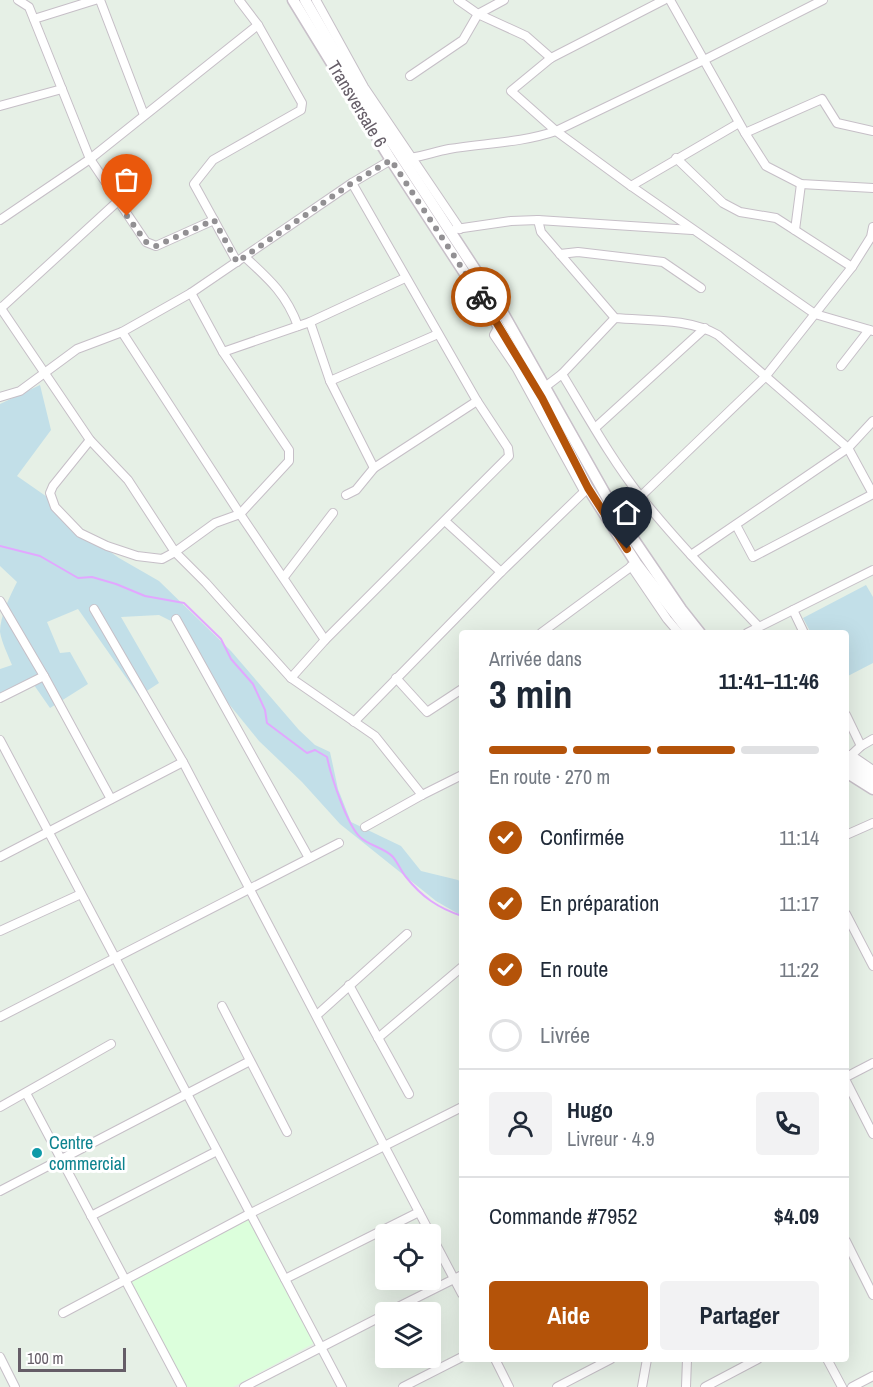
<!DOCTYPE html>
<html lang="fr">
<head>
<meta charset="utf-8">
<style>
	body { margin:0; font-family:"Archivo Narrow",sans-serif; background:#f2f2f3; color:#1f2937; height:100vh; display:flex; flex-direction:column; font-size:22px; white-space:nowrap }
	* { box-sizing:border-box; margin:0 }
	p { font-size:20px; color:#747a83 }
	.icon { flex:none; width:33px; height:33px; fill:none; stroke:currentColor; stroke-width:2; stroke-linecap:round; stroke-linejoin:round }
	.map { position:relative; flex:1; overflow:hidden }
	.side { position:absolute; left:459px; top:630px; width:390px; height:732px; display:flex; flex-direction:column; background:#fff; border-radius:6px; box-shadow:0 6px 24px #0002 }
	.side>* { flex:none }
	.tools { position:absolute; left:375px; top:1224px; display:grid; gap:12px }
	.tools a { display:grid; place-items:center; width:66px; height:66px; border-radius:6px; background:#fff; box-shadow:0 6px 24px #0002; font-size:30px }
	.scale { position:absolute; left:18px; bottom:15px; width:108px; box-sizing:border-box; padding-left:6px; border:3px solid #655d67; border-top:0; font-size:16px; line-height:21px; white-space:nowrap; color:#655d67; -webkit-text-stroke:4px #fff; paint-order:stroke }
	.pin { position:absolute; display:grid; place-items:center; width:51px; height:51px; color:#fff; margin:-62px -26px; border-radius:50% 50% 50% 0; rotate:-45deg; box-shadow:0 0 6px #0007 }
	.pin .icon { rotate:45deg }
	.courier { position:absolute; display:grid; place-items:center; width:60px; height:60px; margin:-30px; border:4px solid #b45309; border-radius:50%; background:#fff; color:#222; box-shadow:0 2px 8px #0007 }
	.headline em { font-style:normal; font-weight:800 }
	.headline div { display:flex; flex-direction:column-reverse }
	.headline { display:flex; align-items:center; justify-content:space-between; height:102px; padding:0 30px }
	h1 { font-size:39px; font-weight:800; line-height:45px }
	.bar { display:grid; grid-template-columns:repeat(4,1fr); gap:9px 6px; align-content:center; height:72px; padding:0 30px }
	.bar i { height:8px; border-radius:4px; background:#e0e1e3 }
	.bar .selected { background:#b45309 }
	.bar p { grid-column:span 4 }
	.line { display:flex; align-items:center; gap:15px; padding:0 30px; border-top:2px solid #e0e1e3 }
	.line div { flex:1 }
	.round { display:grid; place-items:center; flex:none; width:63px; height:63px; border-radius:6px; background:#f2f2f3 }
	ol { padding:0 30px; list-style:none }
	li { display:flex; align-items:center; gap:18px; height:66px }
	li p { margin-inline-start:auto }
	li .icon { padding:6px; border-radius:50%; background:#b45309; color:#fff; stroke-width:4 }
	li:last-child { color:#747a83 }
	li i { width:33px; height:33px; border:3px solid #e0e1e3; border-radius:50% }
	.button { display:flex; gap:12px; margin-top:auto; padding:12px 30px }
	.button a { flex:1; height:69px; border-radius:6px; background:#b45309; color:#fff; font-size:24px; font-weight:800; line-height:69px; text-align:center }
	.button a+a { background:#f2f2f3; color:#1f2937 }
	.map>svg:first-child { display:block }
</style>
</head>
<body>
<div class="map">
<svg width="873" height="1387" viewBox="0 0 873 1387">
	<rect width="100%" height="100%" fill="#e6f0e6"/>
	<!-- commercial -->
	<path fill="#dcffdc" d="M250 1216 316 1342 233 1387H184L128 1282Z"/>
	<!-- green -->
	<g fill="#c2dfe8">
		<path d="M40 385 51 430 17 476 50 499 79 530 119 558 159 581 231 651 299 730 315 745 330 752 338 789 351 822 401 846 421 871 458 880 462 883V916L436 901 340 824 302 782 259 741 220 693 196 651 173 622 159 615 121 617 159 683 139 696 78 609 47 622 60 653 70 652 88 684 50 708 34 685 0 702V669L12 665C8 655 2 643 0 632 0 616 10 596 17 582L0 566V404Z"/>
		<path d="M866 585 873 597V663L846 677V633H811L803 618Z"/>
	</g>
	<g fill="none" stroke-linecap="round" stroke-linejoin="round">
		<!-- stream -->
		<path stroke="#e2a7ff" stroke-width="2" d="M0 546 40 556 78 578 92 577 116 584 145 596 184 603 221 639 231 659 253 684 265 710 267 723 307 753 315 750 327 757C331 776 347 826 361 838 370 846 385 848 393 857 398 863 401 871 406 877 422 897 438 908 462 916"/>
		<!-- minor casing -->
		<g stroke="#c6bfc7" stroke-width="10">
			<g id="minor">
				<path d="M18 0 29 7 90 159 146 242 156 246 214 220"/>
				<path d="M100 0 144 115"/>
				<path d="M316 0 364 87 460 229"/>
				<path d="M458 0 478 14 526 36 551 58"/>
				<path d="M664 0 551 58 511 91 556 131 631 186 815 314 873 331"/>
				<path d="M670 0 745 133 766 166 801 184 873 188"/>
				<path d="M34 19 95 0"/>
				<path d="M410 76 463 40 478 14 504 0"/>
				<path d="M0 106 62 89"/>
				<path d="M745 133 822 99 837 123 873 131"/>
				<path d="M676 158 723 203 740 212 776 218 852 267"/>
				<path d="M402 159C418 158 433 152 449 149 485 143 521 143 556 131L704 60 823 0"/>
				<path d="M631 186 739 123"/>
				<path d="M0 220 90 159 258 25"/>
				<path d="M538 220 541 232 615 318C649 321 688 318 718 335L848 448 873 494"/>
				<path d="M456 229 511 221 538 220 692 230"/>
				<path d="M795 230 801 184"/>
				<path d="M560 254 578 252 663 262 701 288"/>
				<path d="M245 257C270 280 286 294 298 326"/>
				<path d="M237 262 194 184 213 160 301 110 302 103 258 25 239 0"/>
				<path d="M0 307 90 440 128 480 175 552 206 583 291 678 375 736 422 795"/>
				<path d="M0 309 117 202"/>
				<path d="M310 322 330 381 374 468 477 401"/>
				<path d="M499 326 494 335 517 369 584 491"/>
				<path d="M122 332 240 514 325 640"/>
				<path d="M223 352 310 322 405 278"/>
				<path d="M841 366 869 330"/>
				<path d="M562 374C587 415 611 459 641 497 677 542 718 584 758 626"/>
				<path d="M330 381 438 334"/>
				<path d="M545 387 562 374 615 318"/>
				<path d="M0 397 20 391 77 349 122 332 191 293 352 183 391 160"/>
				<path d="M595 428 705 328"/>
				<path d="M90 440 53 486 50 493 55 507 80 533 107 546 137 556 162 559 175 552 215 523 240 514 289 461V450L223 352 191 293"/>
				<path d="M346 495 356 490 374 468"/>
				<path d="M617 515 641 496 765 377 852 267 871 237 873 227"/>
				<path d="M445 521 501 572"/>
				<path d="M736 525 753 557 873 494"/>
				<path d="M691 555 848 448 873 421"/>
				<path d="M631 566 667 619 679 633"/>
				<path d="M284 577 333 513"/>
				<path d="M0 601 44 676 111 799"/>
				<path d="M94 609 183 762 462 1294"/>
				<path d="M793 610 804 633"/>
				<path d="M176 619 309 858"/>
				<path d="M541 633 636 563"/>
				<path d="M747 633 873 570"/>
				<path d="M291 678 325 640 509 456 508 448 477 401 352 183"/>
				<path d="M396 678 427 712 462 689"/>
				<path d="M0 698 44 676"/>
				<path d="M846 715 861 746"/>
				<path d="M354 722 501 572 588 488"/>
				<path d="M0 740 342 1387"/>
				<path d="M851 755 873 770"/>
				<path d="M846 760 861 746 873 739"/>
				<path d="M365 827 422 795 462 775"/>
				<path d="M846 835 873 823"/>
				<path d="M0 857 183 762"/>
				<path d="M846 914 873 966"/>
				<path d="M0 931 81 894"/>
				<path d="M349 985 409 1094"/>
				<path d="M222 1006 287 1132"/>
				<path d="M317 1015 407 934"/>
				<path d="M0 1017 339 843"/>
				<path d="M378 1038 462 967"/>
				<path d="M846 1077 873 1063"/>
				<path d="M846 1081 873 1134"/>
				<path d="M26 1093 182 1387"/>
				<path d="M0 1107 111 1044"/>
				<path d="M0 1191 250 1061"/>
				<path d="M91 1216 217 1151"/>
				<path d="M846 1241 873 1295"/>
				<path d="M285 1279 419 1212"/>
				<path d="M388 1312 462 1275"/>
				<path d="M63 1313 251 1213 462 1107"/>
				<path d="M0 1357 15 1387"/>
				<path d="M495 1359 509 1387"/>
				<path d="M827 1359 842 1387"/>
				<path d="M244 1387 386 1314"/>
				<path d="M403 1387 462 1357"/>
				<path d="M557 1387 611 1359"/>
				<path d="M642 1387 647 1359"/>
				<path d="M686 1387 687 1359"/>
				<path d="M705 1387 758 1359"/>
				<path d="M852 1387 873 1376"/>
			</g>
		</g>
		<!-- secondary casing -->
		<g stroke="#c8c0c9" stroke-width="13">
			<g id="secondary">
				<path d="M293 0 391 160 490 312 541 398 588 488 636 563 690 633"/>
				<path d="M305 0 355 86 499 306 617 515 681 609 700 633"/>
				<path d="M846 761 873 779"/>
				<path d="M846 772 873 789"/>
			</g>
		</g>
		<!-- minor -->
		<use href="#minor" stroke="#fff" stroke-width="8"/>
		<!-- secondary -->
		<use href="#secondary" stroke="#fff" stroke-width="10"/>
	</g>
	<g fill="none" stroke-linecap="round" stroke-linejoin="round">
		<!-- done -->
		<path stroke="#929093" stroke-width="6" stroke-dasharray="0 10.8" d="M127 216 146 242 156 246 214 220 237 262 352 183 391 160 481 297"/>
		<!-- route -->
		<path stroke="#b45309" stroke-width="8" d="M481 297 542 398 588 488 627 549"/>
	</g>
	<!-- markers -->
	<circle fill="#0f9aa8" stroke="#fff" stroke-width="2" cx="37" cy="1153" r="6"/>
	<g text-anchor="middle" stroke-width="6" stroke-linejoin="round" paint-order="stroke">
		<!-- street labels -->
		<g font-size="18" fill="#655d67" stroke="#fff">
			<text transform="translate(357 104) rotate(59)" y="6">Transversale 6</text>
		</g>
		<!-- culture labels -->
		<g font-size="18" fill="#0d838f" stroke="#fff" text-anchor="start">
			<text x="49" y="1149">Centre<tspan x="49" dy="21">commercial</tspan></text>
		</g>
	</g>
</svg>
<div class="tools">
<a><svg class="icon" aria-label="locate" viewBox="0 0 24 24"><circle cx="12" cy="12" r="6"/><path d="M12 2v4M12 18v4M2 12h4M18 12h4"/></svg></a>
<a><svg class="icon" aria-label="layers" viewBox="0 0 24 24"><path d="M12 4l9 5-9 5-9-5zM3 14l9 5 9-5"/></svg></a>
</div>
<div class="scale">100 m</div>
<div class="pin" style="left:127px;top:216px;background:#ea580c"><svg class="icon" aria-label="bag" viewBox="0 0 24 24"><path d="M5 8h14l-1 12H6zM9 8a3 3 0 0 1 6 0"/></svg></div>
<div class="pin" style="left:627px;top:549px;background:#1f2937"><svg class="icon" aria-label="home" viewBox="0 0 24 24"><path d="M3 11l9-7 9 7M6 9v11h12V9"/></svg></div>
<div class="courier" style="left:481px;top:297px"><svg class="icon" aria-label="bike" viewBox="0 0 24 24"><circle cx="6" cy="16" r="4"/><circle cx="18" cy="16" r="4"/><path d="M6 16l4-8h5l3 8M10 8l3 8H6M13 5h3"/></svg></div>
<section class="side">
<div class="headline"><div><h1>3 min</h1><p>Arrivée dans</p></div><em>11:41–11:46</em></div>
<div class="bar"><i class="selected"></i><i class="selected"></i><i class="selected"></i><i></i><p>En route · 270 m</p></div>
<ol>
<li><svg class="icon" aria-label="check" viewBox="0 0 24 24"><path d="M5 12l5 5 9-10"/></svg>Confirmée<p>11:14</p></li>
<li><svg class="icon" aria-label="check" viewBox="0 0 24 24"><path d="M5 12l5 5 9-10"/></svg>En préparation<p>11:17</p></li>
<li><svg class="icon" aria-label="check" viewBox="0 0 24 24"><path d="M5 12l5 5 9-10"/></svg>En route<p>11:22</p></li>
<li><i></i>Livrée</li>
</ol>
<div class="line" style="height:108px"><a class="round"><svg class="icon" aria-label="person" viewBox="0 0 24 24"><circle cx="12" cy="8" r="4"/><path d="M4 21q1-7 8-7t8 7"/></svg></a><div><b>Hugo</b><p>Livreur · 4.9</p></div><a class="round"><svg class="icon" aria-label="phone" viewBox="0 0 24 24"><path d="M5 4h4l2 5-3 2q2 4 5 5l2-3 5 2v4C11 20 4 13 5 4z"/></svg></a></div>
<div class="line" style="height:78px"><div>Commande #7952</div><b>$4.09</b></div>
<div class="button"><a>Aide</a><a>Partager</a></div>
</section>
</div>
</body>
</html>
